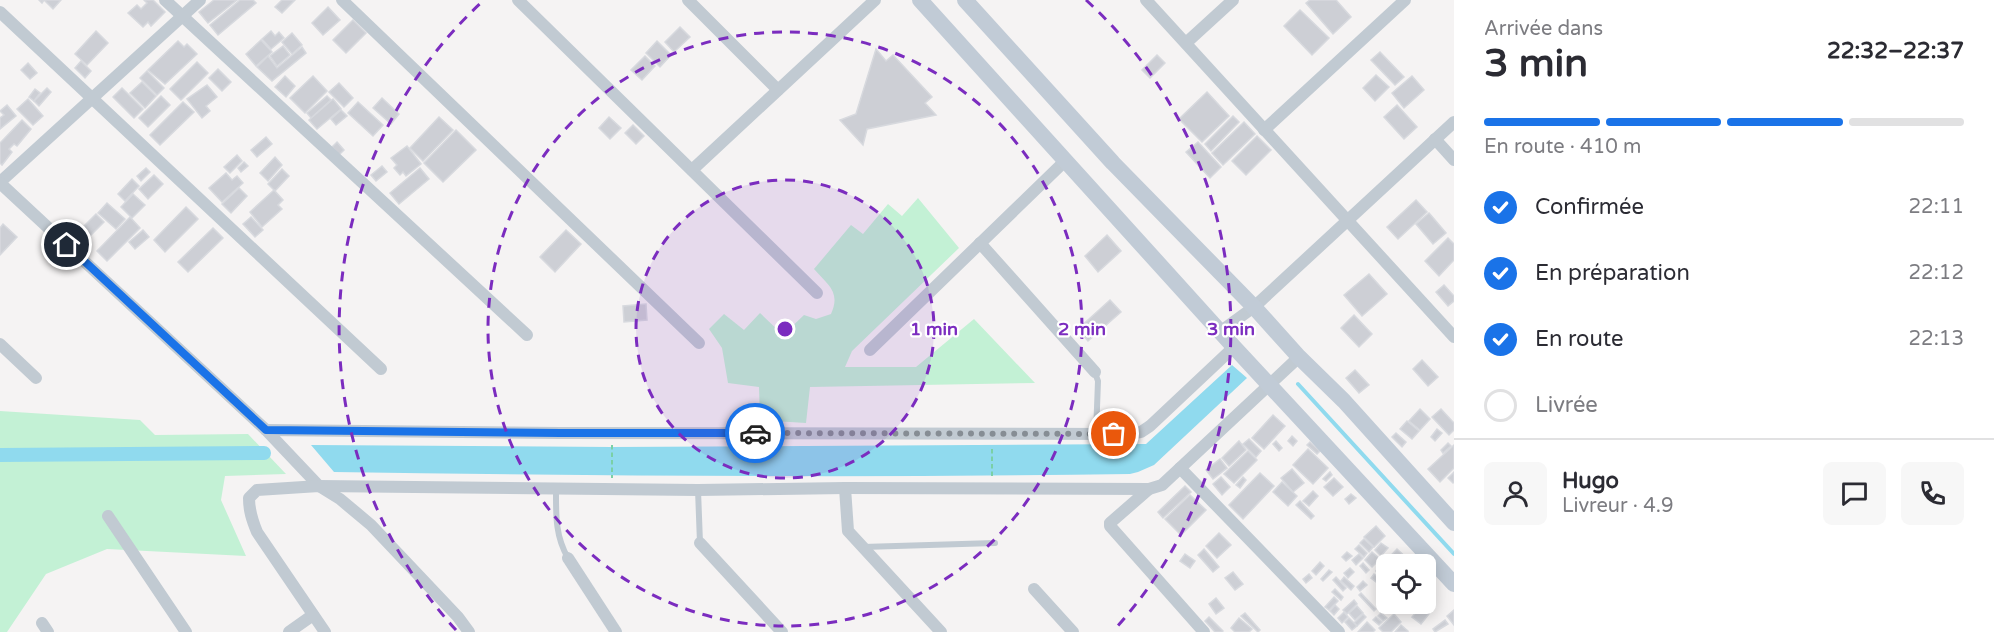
<!DOCTYPE html>
<html lang="fr">
<head>
<meta charset="utf-8">
<style>
	body { margin:0; font-family:"Varela Round",sans-serif; background:#f7f7f7; color:#2b2b33; height:100vh; display:flex; flex-direction:column; font-size:22px; white-space:nowrap }
	* { box-sizing:border-box; margin:0 }
	p { font-size:20px; color:#7c7c81 }
	.icon { flex:none; width:33px; height:33px; fill:none; stroke:currentColor; stroke-width:2; stroke-linecap:round; stroke-linejoin:round }
	.map { position:relative; flex:1; overflow:hidden }
	.sheet { display:flex; flex-direction:column; background:#fff; width:540px }
	.sheet>* { flex:none }
	.buttons { position:absolute; left:1376px; top:554px; display:grid; gap:12px }
	.buttons a { display:grid; place-items:center; width:60px; height:60px; border-radius:9px; background:#fff; box-shadow:0 3px 15px #0003; font-size:30px }
	.pin { position:absolute; display:grid; place-items:center; width:51px; height:51px; color:#fff; margin:-26px; border:3px solid #fff; border-radius:50%; box-shadow:0 2px 6px #0007 }
	.courier { position:absolute; display:grid; place-items:center; width:60px; height:60px; margin:-30px; border:4px solid #1a73e8; border-radius:50%; background:#fff; color:#222; box-shadow:0 2px 8px #0007 }
	.summary em { font-style:normal; font-weight:800 }
	.summary div { display:flex; flex-direction:column-reverse }
	.summary { display:flex; align-items:center; justify-content:space-between; height:102px; padding:0 30px }
	h1 { font-size:39px; font-weight:800; line-height:45px }
	.bar { display:grid; grid-template-columns:repeat(4,1fr); gap:9px 6px; align-content:center; height:72px; padding:0 30px }
	.bar i { height:8px; border-radius:4px; background:#e1e1e2 }
	.bar .selected { background:#1a73e8 }
	.bar p { grid-column:span 4 }
	.line { display:flex; align-items:center; gap:15px; padding:0 30px; border-top:2px solid #e1e1e2 }
	.line div { flex:1 }
	.round { display:grid; place-items:center; flex:none; width:63px; height:63px; border-radius:9px; background:#f7f7f7 }
	ol { padding:0 30px; list-style:none }
	li { display:flex; align-items:center; gap:18px; height:66px }
	li p { margin-inline-start:auto }
	li .icon { padding:6px; border-radius:50%; background:#1a73e8; color:#fff; stroke-width:4 }
	li:last-child { color:#7c7c81 }
	li i { width:33px; height:33px; border:3px solid #e1e1e2; border-radius:50% }
	main { display:flex; flex:1; min-height:0 }
	.map>svg:first-child { display:block }
</style>
</head>
<body>
<main>
<div class="map">
<svg width="1454" height="632" viewBox="0 0 1454 632">
	<rect width="100%" height="100%" fill="#f5f3f3"/>
	<!-- green -->
	<g fill="#c3f1d5">
		<path d="M918 198 959 248 852 351 845 367H916L974 319 1035 383 810 387 806 423 760 420 759 387 728 383 722 348 709 329 724 314 744 330 760 313 783 335 804 315 816 319 831 314C841 292 828 285 814 269L851 225 863 234 888 204 902 216Z"/>
		<path d="M0 411 140 420 155 435 248 434 286 474 225 476 221 500 246 556 107 549 46 574 7 632H0Z"/>
	</g>
	<!-- water -->
	<path fill="#90daee" d="M1232 365 1247 378 1154 465 1138 472 1130 474C864 478 599 476 334 472L311 445 612 447 1146 444Z"/>
	<g fill="none" stroke-linecap="round" stroke-linejoin="round">
		<!-- stream -->
		<path stroke="#90daee" stroke-width="4" d="M1298 384 1454 554"/>
		<!-- canal -->
		<path stroke="#90daee" stroke-width="14" d="M0 455 264 453"/>
	</g>
	<!-- building -->
	<g fill="#cdcfd5" stroke="#d7d9de" stroke-width="1.5">
		<path d="M39 0H61L53 9 44 0 42 3Z"/>
		<path d="M144 0H153L165 12 151 26 148 22 143 27 128 13 137 5 141 9 147 3Z"/>
		<path d="M214 0H237L208 23 199 12Z"/>
		<path d="M240 0H253L256 3 218 35 210 25Z"/>
		<path d="M282 0H295L282 13 275 7Z"/>
		<path d="M1310 0H1336L1351 17 1333 34 1306 3Z"/>
		<path d="M328 7 340 20 323 35 312 23Z"/>
		<path d="M1300 10 1329 38 1312 55 1284 26Z"/>
		<path d="M353 20 366 33 346 53 333 40Z"/>
		<path d="M680 27 690 37 674 52 665 42Z"/>
		<path d="M96 31 108 43 87 65 75 54Z"/>
		<path d="M271 31 275 36 279 32 284 38 271 49 262 39Z"/>
		<path d="M292 33 302 45 292 54 282 42Z"/>
		<path d="M261 40 272 52 256 66 246 54Z"/>
		<path d="M178 41 184 47 187 44 197 54 165 84 148 70Z"/>
		<path d="M657 41 671 55 660 67 646 53Z"/>
		<path d="M283 46 290 55 277 66 270 56Z"/>
		<path d="M302 47 306 53 272 81 257 67 268 56 277 68Z"/>
		<path d="M876 49 886 61 893 55 932 97 925 103 936 115 867 129 863 145 840 120 856 114Z"/>
		<path d="M1380 52 1404 77 1395 85 1371 60Z"/>
		<path d="M1157 55 1165 63 1150 78 1142 70Z"/>
		<path d="M645 56 655 66 642 80 631 70Z"/>
		<path d="M81 61 91 71 85 78 75 68Z"/>
		<path d="M197 62 208 73 181 100 170 89Z"/>
		<path d="M28 63 37 73 30 79 21 70Z"/>
		<path d="M218 69 231 82 222 91 209 78Z"/>
		<path d="M147 71 164 88 157 95 140 78Z"/>
		<path d="M1376 75 1389 87 1375 101 1363 88Z"/>
		<path d="M285 76 295 86 286 97 275 87Z"/>
		<path d="M313 76 327 91 305 113 290 98Z"/>
		<path d="M1412 76 1424 90 1404 108 1392 93Z"/>
		<path d="M142 82 156 96 145 108 130 93Z"/>
		<path d="M339 83 353 98 344 107 329 92Z"/>
		<path d="M207 85 217 97 206 106 210 111 202 118 187 99Z"/>
		<path d="M47 88 51 92 39 106 34 101Z"/>
		<path d="M122 88 143 109 134 118 113 97Z"/>
		<path d="M35 89 40 93 34 101 29 97Z"/>
		<path d="M1207 92 1229 116 1202 142 1179 119Z"/>
		<path d="M161 96 170 105 148 127 139 118Z"/>
		<path d="M327 96 331 100 311 118 307 113Z"/>
		<path d="M382 98 399 114 391 124 373 108Z"/>
		<path d="M28 99 43 116 33 125 17 109Z"/>
		<path d="M333 99 341 109 317 129 309 120Z"/>
		<path d="M183 102 194 112 160 145 150 135Z"/>
		<path d="M358 102 383 125 373 136 348 113Z"/>
		<path d="M7 105 16 116 0 129V118L4 115 0 111Z"/>
		<path d="M1397 105 1417 127 1404 139 1384 117Z"/>
		<path d="M341 110 347 116 336 125 331 119Z"/>
		<path d="M1233 116 1239 122 1211 151 1205 144Z"/>
		<path d="M439 117 453 130 423 161 410 148Z"/>
		<path d="M609 117 621 128 610 139 599 128Z"/>
		<path d="M22 120 31 129 17 146 14 144 9 149 12 152 2 165 0 163V143Z"/>
		<path d="M1244 122 1255 134 1223 165 1212 153Z"/>
		<path d="M633 125 644 136 636 144 625 133Z"/>
		<path d="M456 130 476 150 443 182 424 163Z"/>
		<path d="M1257 136 1271 150 1246 175 1232 161Z"/>
		<path d="M266 137 272 144 257 157 251 150Z"/>
		<path d="M337 142 344 150 339 155 332 147Z"/>
		<path d="M1198 142 1221 167 1210 178 1186 152Z"/>
		<path d="M407 146 421 164 406 176 403 172 400 175 394 168 397 165 391 158Z"/>
		<path d="M237 155 242 161 230 173 224 167Z"/>
		<path d="M275 157 282 165 268 181 260 173Z"/>
		<path d="M244 162 248 166 241 172 238 168Z"/>
		<path d="M382 166 387 172 376 181 371 175Z"/>
		<path d="M146 168 150 172 141 181 137 176Z"/>
		<path d="M420 168 429 179 399 204 390 193Z"/>
		<path d="M282 169 289 176 275 191 268 184Z"/>
		<path d="M226 173 232 180 237 176 243 183 222 202 209 188Z"/>
		<path d="M154 175 163 184 148 199 139 189Z"/>
		<path d="M132 179 139 186 125 201 118 194Z"/>
		<path d="M239 188 247 196 231 213 222 204Z"/>
		<path d="M274 190 283 200 278 205 282 209 262 227 250 212Z"/>
		<path d="M133 194 145 205 132 218 121 207Z"/>
		<path d="M1416 200 1427 212 1398 239 1387 227Z"/>
		<path d="M107 203 125 219 116 229 98 213Z"/>
		<path d="M186 207 198 219 165 252 154 240Z"/>
		<path d="M1429 213 1446 233 1433 244 1416 224Z"/>
		<path d="M96 214 104 222 86 240 78 232Z"/>
		<path d="M130 217 140 228 107 261 97 251Z"/>
		<path d="M251 217 263 230 255 237 243 224Z"/>
		<path d="M3 224 17 237 0 255V228Z"/>
		<path d="M213 228 223 238 188 272 178 262Z"/>
		<path d="M143 230 149 237 135 249 129 242Z"/>
		<path d="M566 230 581 244 555 272 540 257Z"/>
		<path d="M1107 235 1121 251 1098 272 1085 256Z"/>
		<path d="M1448 238 1454 244V260L1439 276 1425 261Z"/>
		<path d="M1369 274 1387 294 1362 316 1344 295Z"/>
		<path d="M1444 285 1454 296V301L1448 306 1436 292Z"/>
		<path d="M1110 300 1121 312 1088 341 1078 329Z"/>
		<path d="M646 304 647 320 624 322 623 306Z"/>
		<path d="M1354 315 1372 334 1359 347 1341 328Z"/>
		<path d="M1422 360 1438 377 1428 386 1413 369Z"/>
		<path d="M1355 370 1369 385 1359 393 1346 378Z"/>
		<path d="M1420 409 1430 419 1420 430 1409 421Z"/>
		<path d="M1441 409 1454 423V430L1449 435 1432 417Z"/>
		<path d="M1273 415 1285 426 1264 449 1252 438Z"/>
		<path d="M1407 421 1419 431 1412 439 1400 429Z"/>
		<path d="M1437 429 1442 433 1435 441 1431 437Z"/>
		<path d="M1396 433 1406 442 1402 447 1392 437Z"/>
		<path d="M1292 436 1297 441 1293 446 1288 441Z"/>
		<path d="M1249 439 1261 451 1256 457 1243 444Z"/>
		<path d="M1239 441 1246 450 1229 466 1222 458Z"/>
		<path d="M1276 441 1282 448 1279 451 1273 444Z"/>
		<path d="M1310 442 1320 451 1317 454 1307 445Z"/>
		<path d="M1448 443 1451 446 1443 453 1441 450Z"/>
		<path d="M1454 445V468L1440 482 1428 469Z"/>
		<path d="M1308 449 1328 468 1313 484 1293 465Z"/>
		<path d="M1248 451 1257 460 1234 483 1224 474Z"/>
		<path d="M1220 459 1227 468 1213 479 1206 470Z"/>
		<path d="M1292 469 1304 483 1293 492 1281 478Z"/>
		<path d="M1330 472 1332 475 1326 481 1323 479Z"/>
		<path d="M1454 472V482L1453 483 1448 478Z"/>
		<path d="M1260 473 1274 486 1243 519 1229 505Z"/>
		<path d="M1221 477 1230 487 1222 495 1213 484Z"/>
		<path d="M1243 477 1246 480 1240 488 1236 485Z"/>
		<path d="M1334 478 1343 487 1333 496 1324 487Z"/>
		<path d="M1282 482 1297 496 1288 506 1273 492Z"/>
		<path d="M1185 486 1191 492 1163 518 1158 512Z"/>
		<path d="M1313 491 1318 496 1309 506 1303 501Z"/>
		<path d="M1351 494 1356 498 1349 504 1345 499Z"/>
		<path d="M1190 495 1206 510 1181 535 1165 519Z"/>
		<path d="M1300 501 1314 516 1311 519 1296 505Z"/>
		<path d="M1376 526 1385 536 1374 547 1364 537Z"/>
		<path d="M1219 533 1231 545 1217 558 1206 546Z"/>
		<path d="M1364 539 1373 547 1369 552 1360 543Z"/>
		<path d="M1381 543 1388 548 1381 556 1375 550Z"/>
		<path d="M1359 545 1367 553 1364 557 1355 549Z"/>
		<path d="M1204 549 1219 567 1213 572 1198 555Z"/>
		<path d="M1397 549 1410 561 1407 564H1386V580L1376 571Z"/>
		<path d="M1347 552 1352 556 1346 561 1342 557Z"/>
		<path d="M1372 552 1380 559 1372 567 1365 560Z"/>
		<path d="M1185 554 1195 561 1190 568 1180 561Z"/>
		<path d="M1359 554 1363 558 1356 565 1352 560Z"/>
		<path d="M1320 562 1324 566 1316 575 1312 571Z"/>
		<path d="M1363 563 1369 570 1366 573 1360 566Z"/>
		<path d="M1350 568 1354 572 1348 578 1344 573Z"/>
		<path d="M1329 570 1332 572 1323 581 1321 579Z"/>
		<path d="M1233 572 1243 584 1235 590 1225 578Z"/>
		<path d="M1309 574 1312 578 1306 583 1303 579Z"/>
		<path d="M1374 574 1386 583 1384 588 1371 578Z"/>
		<path d="M1336 577 1346 588 1343 591 1333 580Z"/>
		<path d="M1344 577 1354 586 1351 590 1341 581Z"/>
		<path d="M1363 581 1367 585 1360 591 1357 587Z"/>
		<path d="M1335 589 1343 597 1341 600 1332 592Z"/>
		<path d="M1361 593 1376 609 1374 611 1359 595Z"/>
		<path d="M1334 597 1338 601 1329 610 1325 607Z"/>
		<path d="M1216 598 1224 608 1216 614 1209 604Z"/>
		<path d="M1354 600 1357 604 1347 614 1343 610Z"/>
		<path d="M1399 603H1406L1408 605 1399 612 1395 606Z"/>
		<path d="M1335 605 1339 609 1334 615 1330 611Z"/>
		<path d="M1357 606 1363 613 1355 620 1349 613Z"/>
		<path d="M1420 607 1429 614 1421 624 1412 617Z"/>
		<path d="M1454 610V625L1447 616Z"/>
		<path d="M1344 612 1348 617 1342 623 1338 618Z"/>
		<path d="M1245 613 1260 630 1258 632 1241 616Z"/>
		<path d="M1381 613 1387 618 1383 621 1378 616Z"/>
		<path d="M1363 614 1366 617 1357 626 1354 623Z"/>
		<path d="M1394 614 1401 622 1391 632H1383L1379 628Z"/>
		<path d="M1209 617 1223 631 1222 632H1215L1205 621Z"/>
		<path d="M1376 617 1382 622 1379 625 1373 620Z"/>
		<path d="M1239 618 1252 629 1249 632H1235L1231 628Z"/>
		<path d="M1349 618 1357 626 1352 630 1345 622Z"/>
		<path d="M1445 620 1448 624 1435 632 1433 629Z"/>
		<path d="M1367 622 1375 630 1373 632H1358Z"/>
		<path d="M1401 625 1408 631V632H1395Z"/>
	</g>
	<g fill="none" stroke-linecap="round" stroke-linejoin="round">
		<!-- path -->
		<g stroke="#7ad0a6" stroke-width="2" stroke-dasharray="4.5 3" stroke-linecap="butt">
			<path d="M612 445V478"/>
			<path d="M992 476V446"/>
		</g>
		<!-- lane -->
		<g stroke="#c1cad2" stroke-width="6">
			<path d="M1095 373 1098 381 1096 434"/>
			<path d="M556 489C556 514 555 536 568 558"/>
			<path d="M698 490 700 543"/>
			<path d="M863 547 995 543"/>
		</g>
		<!-- street -->
		<g stroke="#c1cad2" stroke-width="12">
			<path d="M165 0 527 335"/>
			<path d="M342 0 699 343"/>
			<path d="M518 0 817 293"/>
			<path d="M688 0 778 90"/>
			<path d="M1146 0 1454 337"/>
			<path d="M0 12 381 369"/>
			<path d="M1186 43 1233 0"/>
			<path d="M1264 130 1405 0"/>
			<path d="M1435 139 1454 160"/>
			<path d="M692 170 875 0"/>
			<path d="M0 182 200 0"/>
			<path d="M0 183 266 430 319 486 340 499 371 525 458 617 469 632"/>
			<path d="M980 243 1095 372"/>
			<path d="M1221 331 1254 307 1454 122"/>
			<path d="M0 344 36 378"/>
			<path d="M870 350 1065 161"/>
			<path d="M266 430 560 433 1132 434 1141 432 1150 426 1234 347"/>
			<path d="M1180 468 1339 632"/>
			<path d="M845 488 848 531 941 632"/>
			<path d="M1149 489 1110 523V526L1204 632"/>
			<path d="M108 516 186 632"/>
			<path d="M700 543 782 632"/>
			<path d="M568 558 616 632"/>
			<path d="M1034 589 1073 632"/>
			<path d="M42 623 48 632"/>
			<path d="M289 632 313 615"/>
			<path d="M325 632 257 532C252 520 249 511 249 498L257 490 319 486 698 490 845 488 1149 489 1162 485 1299 357"/>
		</g>
		<!-- secondary -->
		<g stroke="#c1cbd6" stroke-width="16">
			<path d="M920 0 1234 347 1454 584"/>
			<path d="M965 0 1113 163 1254 307 1299 357 1344 401 1454 523"/>
		</g>
	</g>
	<g fill="none" stroke-linecap="round" stroke-linejoin="round">
		<!-- done -->
		<path stroke="#868d94" stroke-width="6" stroke-dasharray="0 10.8" d="M755 433 1114 434"/>
		<!-- route -->
		<path stroke="#1a73e8" stroke-width="8" d="M67 245 266 430 561 433H755"/>
	</g>
	<!-- distance rings -->
	<circle cx="785" cy="329" r="149" fill="#7b2cbf" fill-opacity=".12"/>
	<g fill="none" stroke="#7b2cbf" stroke-width="3" stroke-dasharray="10 8">
		<circle cx="785" cy="329" r="149"/>
		<circle cx="785" cy="329" r="297"/>
		<path d="M456 630A446 446 0 0 1 484 0M1086 0A446 446 0 0 1 1114 630"/>
	</g>
	<circle cx="785" cy="329" r="9" fill="#7b2cbf" stroke="#fff" stroke-width="3"/>
	<g font-size="18" text-anchor="middle" font-weight="bold" fill="#7b2cbf" stroke="#fff" stroke-width="4.5" stroke-linejoin="round" paint-order="stroke">
		<text x="934" y="335">1 min</text>
		<text x="1082" y="335">2 min</text>
		<text x="1231" y="335">3 min</text>
	</g>
</svg>
<div class="buttons">
<a><svg class="icon" aria-label="locate" viewBox="0 0 24 24"><circle cx="12" cy="12" r="6"/><path d="M12 2v4M12 18v4M2 12h4M18 12h4"/></svg></a>
</div>
<div class="pin" style="left:1114px;top:434px;background:#ea580c"><svg class="icon" aria-label="bag" viewBox="0 0 24 24"><path d="M5 8h14l-1 12H6zM9 8a3 3 0 0 1 6 0"/></svg></div>
<div class="pin" style="left:67px;top:245px;background:#1f2937"><svg class="icon" aria-label="home" viewBox="0 0 24 24"><path d="M3 11l9-7 9 7M6 9v11h12V9"/></svg></div>
<div class="courier" style="left:755px;top:433px"><svg class="icon" aria-label="car" viewBox="0 0 24 24"><path d="M5 17H2v-5l4-1 3-4h7l3 4 3 1v5h-3M9 17h6M6 11h13"/><circle cx="7" cy="17" r="2"/><circle cx="17" cy="17" r="2"/></svg></div>
</div>
<section class="sheet">
<div class="summary"><div><h1>3 min</h1><p>Arrivée dans</p></div><em>22:32–22:37</em></div>
<div class="bar"><i class="selected"></i><i class="selected"></i><i class="selected"></i><i></i><p>En route · 410 m</p></div>
<ol>
<li><svg class="icon" aria-label="check" viewBox="0 0 24 24"><path d="M5 12l5 5 9-10"/></svg>Confirmée<p>22:11</p></li>
<li><svg class="icon" aria-label="check" viewBox="0 0 24 24"><path d="M5 12l5 5 9-10"/></svg>En préparation<p>22:12</p></li>
<li><svg class="icon" aria-label="check" viewBox="0 0 24 24"><path d="M5 12l5 5 9-10"/></svg>En route<p>22:13</p></li>
<li><i></i>Livrée</li>
</ol>
<div class="line" style="height:108px"><a class="round"><svg class="icon" aria-label="person" viewBox="0 0 24 24"><circle cx="12" cy="8" r="4"/><path d="M4 21q1-7 8-7t8 7"/></svg></a><div><b>Hugo</b><p>Livreur · 4.9</p></div><a class="round"><svg class="icon" aria-label="chat" viewBox="0 0 24 24"><path d="M4 5h16v11H9l-5 4z"/></svg></a><a class="round"><svg class="icon" aria-label="phone" viewBox="0 0 24 24"><path d="M5 4h4l2 5-3 2q2 4 5 5l2-3 5 2v4C11 20 4 13 5 4z"/></svg></a></div>
</section>
</main>
</body>
</html>
